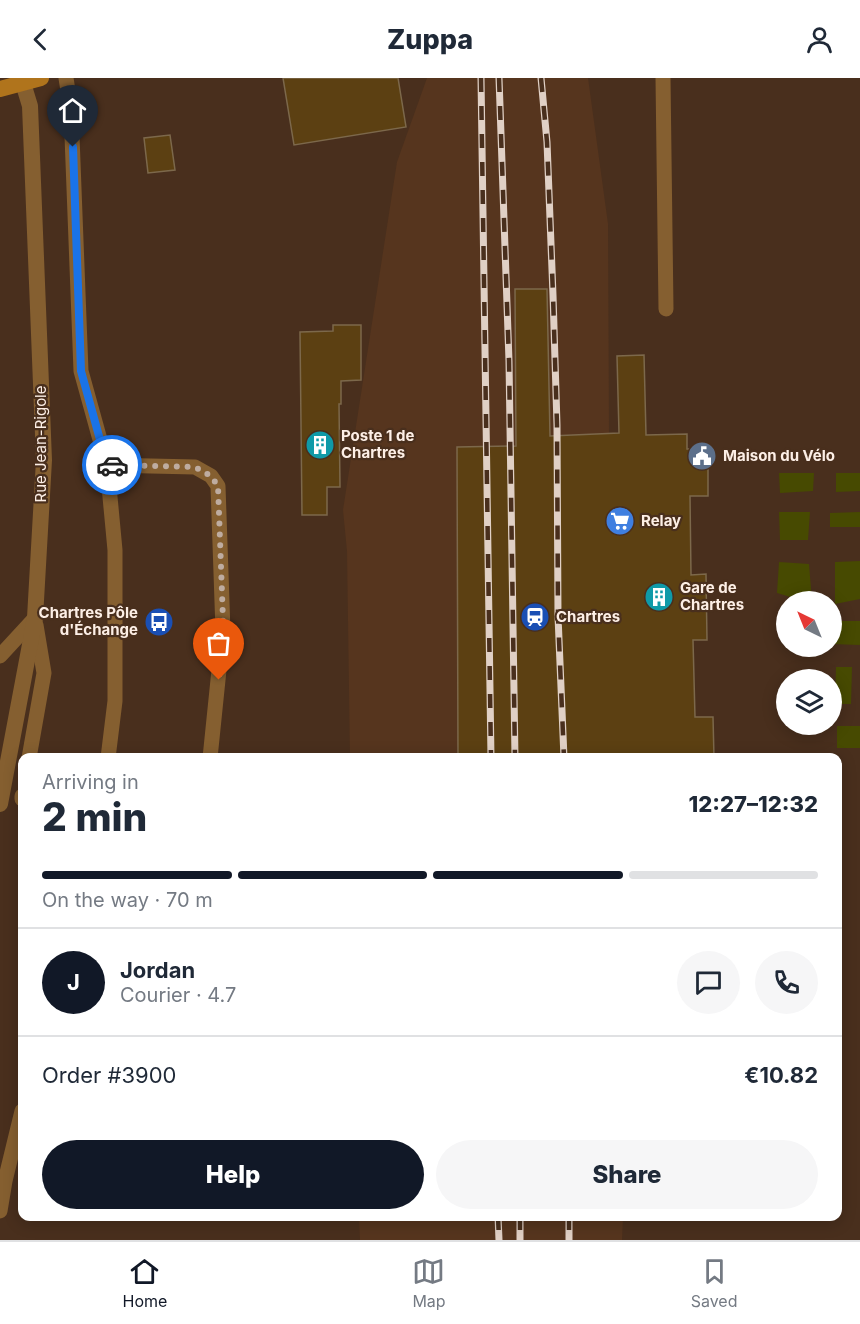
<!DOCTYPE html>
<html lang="en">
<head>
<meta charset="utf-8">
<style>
	body { margin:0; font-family:Inter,sans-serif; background:#f6f6f7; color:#1f2937; height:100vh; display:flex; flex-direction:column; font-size:22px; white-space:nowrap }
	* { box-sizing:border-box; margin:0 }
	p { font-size:20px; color:#747a83 }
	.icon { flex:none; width:33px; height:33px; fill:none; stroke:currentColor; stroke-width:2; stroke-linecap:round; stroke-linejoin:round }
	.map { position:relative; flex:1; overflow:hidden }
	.drawer { position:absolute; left:18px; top:675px; width:824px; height:468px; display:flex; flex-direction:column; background:#fff; border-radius:12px; box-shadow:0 3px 15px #0003 }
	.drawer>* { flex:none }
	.needle { width:39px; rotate:317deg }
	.tools { position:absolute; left:776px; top:513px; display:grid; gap:12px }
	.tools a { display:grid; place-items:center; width:66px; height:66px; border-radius:50%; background:#fff; box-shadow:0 3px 15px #0003; font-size:30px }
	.pin { position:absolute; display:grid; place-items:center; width:51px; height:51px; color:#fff; margin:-62px -26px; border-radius:50% 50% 50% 0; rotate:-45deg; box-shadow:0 0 6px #0007 }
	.pin .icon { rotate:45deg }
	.courier { position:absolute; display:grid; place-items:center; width:60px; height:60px; margin:-30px; border:4px solid #1a73e8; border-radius:50%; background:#fff; color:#222; box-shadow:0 2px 8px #0007 }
	.overview em { font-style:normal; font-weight:800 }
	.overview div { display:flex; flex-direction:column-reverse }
	.overview { display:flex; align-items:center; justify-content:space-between; height:102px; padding:0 24px }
	h1 { font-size:39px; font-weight:800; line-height:45px }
	.bar { display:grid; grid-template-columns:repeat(4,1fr); gap:9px 6px; align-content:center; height:72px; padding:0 24px }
	.bar i { height:8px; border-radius:4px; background:#e0e1e3 }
	.bar .current { background:#111827 }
	.bar p { grid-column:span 4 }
	.line { display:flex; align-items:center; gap:15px; padding:0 24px; border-top:2px solid #e0e1e3 }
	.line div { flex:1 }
	.round { display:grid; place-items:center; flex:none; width:63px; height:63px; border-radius:32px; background:#f6f6f7 }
	.cta { display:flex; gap:12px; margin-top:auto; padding:12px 24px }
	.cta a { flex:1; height:69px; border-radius:36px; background:#111827; color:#fff; font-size:24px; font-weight:800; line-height:69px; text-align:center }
	.cta a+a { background:#f6f6f7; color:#1f2937 }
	header { display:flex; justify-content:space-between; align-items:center; height:78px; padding:0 24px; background:#fff; font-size:27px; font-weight:800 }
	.dock { display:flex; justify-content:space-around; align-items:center; height:84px; border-top:2px solid #e0e1e3; background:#fff; font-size:16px; color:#747a83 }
	.dock a { display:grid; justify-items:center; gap:3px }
	.dock .current { color:#111827 }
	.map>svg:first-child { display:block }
</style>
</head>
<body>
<header><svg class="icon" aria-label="back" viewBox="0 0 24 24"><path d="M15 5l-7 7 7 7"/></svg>Zuppa<svg class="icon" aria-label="person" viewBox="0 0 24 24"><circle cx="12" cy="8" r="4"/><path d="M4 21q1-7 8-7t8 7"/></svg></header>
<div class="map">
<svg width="860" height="1162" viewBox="0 0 860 1162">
	<rect width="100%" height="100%" fill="#492f1d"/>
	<!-- built -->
	<g fill="#56351e">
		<path d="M427 0H588L608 146 609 356 612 359 687 356V371H708V418H690L691 496H706L707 562H693L695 638 713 639 714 679 350 680 347 473 343 432 397 84Z"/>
		<path d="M359 1139H623L622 1162H360Z"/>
	</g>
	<!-- green -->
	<g fill="#474a01">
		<path d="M779 395H814L813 413 780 415Z"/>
		<path d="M836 395H860V413L836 414Z"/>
		<path d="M779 434H810L808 462H780Z"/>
		<path d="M860 434V449H830V435Z"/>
		<path d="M860 483V521L835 526V484Z"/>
		<path d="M779 484 809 486 812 523H804L777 515Z"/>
		<path d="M831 543H860V567L831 566Z"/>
		<path d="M836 589H852L851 626H835Z"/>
		<rect x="837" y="648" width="23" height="22"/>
	</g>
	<!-- building -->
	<g fill="#5c4012" stroke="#7c684b" stroke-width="1.5">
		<path d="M283 0H398L406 49 294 67Z"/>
		<path d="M170 57 175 92 148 95 144 60Z"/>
		<path d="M515 211H547L550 358 619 355 617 278 644 277 646 357 687 356V371H708V418H690L691 497 706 496 707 562H693L695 639H713L714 680H458L457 369 516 368Z"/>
		<path d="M333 247H361V302L341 303V326H339L340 409H327V437H302L300 254 333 253Z"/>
	</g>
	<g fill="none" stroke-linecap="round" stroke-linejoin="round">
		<!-- service -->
		<g stroke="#855f30" stroke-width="15">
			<path d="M66 0 71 32 81 293 107 387 115 472V623L108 680"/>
			<path d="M663 0 666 231"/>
			<path d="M107 387 195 389 211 398 218 408 223 553 210 680"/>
			<path d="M0 578 35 540"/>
			<path d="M29 680 44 595 36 547"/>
			<path d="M22 721V718"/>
			<path d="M0 1133 5 1103 22 1033"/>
		</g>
		<!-- minor -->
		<path stroke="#855f30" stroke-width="16" d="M0 726 35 540 44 382 30 28 23 5"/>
		<!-- secondary -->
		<path stroke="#b0741c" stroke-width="16" d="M0 11 41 0"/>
		<!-- rail casing -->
		<g stroke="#e0d0c5" stroke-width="7">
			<g id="rail">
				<path d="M481 0 491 680"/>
				<path d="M499 0 509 283 515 680"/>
				<path d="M541 0 547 64 553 217 557 347 558 538 564 680"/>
				<path d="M498 1138 499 1162"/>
				<path d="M520 1138V1162"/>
				<path d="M569 1138V1162"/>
			</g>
		</g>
		<!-- rail -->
		<use href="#rail" stroke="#492f1d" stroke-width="4.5" stroke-dasharray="14" stroke-linecap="butt"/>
	</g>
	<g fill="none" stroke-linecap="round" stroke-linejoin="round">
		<!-- done -->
		<path stroke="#beaca0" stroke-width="6" stroke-dasharray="0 10.8" d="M112 387 195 389 211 398 218 408 223 542 219 602"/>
		<!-- route -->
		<path stroke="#1a73e8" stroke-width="8" d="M73 69 81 293 107 387H112"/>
	</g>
	<!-- icons -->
	<defs>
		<g id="building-disc" transform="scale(1.5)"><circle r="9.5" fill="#0f9aa8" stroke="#492f1d"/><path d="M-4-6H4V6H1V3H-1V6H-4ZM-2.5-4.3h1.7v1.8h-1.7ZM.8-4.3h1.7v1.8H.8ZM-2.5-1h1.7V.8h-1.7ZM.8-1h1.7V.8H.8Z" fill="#fff"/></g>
		<g id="civic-disc" transform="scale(1.5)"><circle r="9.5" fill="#5c6f8a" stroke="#492f1d"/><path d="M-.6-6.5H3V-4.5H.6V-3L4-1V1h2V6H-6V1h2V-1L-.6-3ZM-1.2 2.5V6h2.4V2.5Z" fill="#fff"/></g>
		<g id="supermarket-disc" transform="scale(1.5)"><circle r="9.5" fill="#3f7fe0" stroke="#492f1d"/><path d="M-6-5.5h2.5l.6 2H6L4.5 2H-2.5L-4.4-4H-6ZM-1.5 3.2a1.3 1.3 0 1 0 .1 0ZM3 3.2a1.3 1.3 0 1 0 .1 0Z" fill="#fff"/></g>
		<g id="station-disc" transform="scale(1.5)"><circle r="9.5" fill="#1a4fb4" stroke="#492f1d"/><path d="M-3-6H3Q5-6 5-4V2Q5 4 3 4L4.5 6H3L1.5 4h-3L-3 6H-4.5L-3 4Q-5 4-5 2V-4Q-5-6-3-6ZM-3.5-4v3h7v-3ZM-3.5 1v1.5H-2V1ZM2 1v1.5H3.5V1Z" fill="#fff"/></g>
		<g id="bus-disc" transform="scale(1.5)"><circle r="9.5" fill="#1a4fb4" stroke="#492f1d"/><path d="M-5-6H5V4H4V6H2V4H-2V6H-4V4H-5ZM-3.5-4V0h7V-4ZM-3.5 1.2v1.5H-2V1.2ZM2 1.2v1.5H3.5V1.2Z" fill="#fff"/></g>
	</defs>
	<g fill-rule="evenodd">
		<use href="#building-disc" x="320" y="367"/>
		<use href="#civic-disc" x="702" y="378"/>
		<use href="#supermarket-disc" x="620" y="443"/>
		<use href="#building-disc" x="659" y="519"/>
		<use href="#station-disc" x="535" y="539"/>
		<use href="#bus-disc" x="159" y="544"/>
	</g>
	<g text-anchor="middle" stroke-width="4.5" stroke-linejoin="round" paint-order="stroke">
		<!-- poi labels -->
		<g font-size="15" font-weight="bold" fill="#fdefe6" stroke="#492f1d" text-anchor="start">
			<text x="341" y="363">Poste 1 de<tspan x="341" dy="17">Chartres</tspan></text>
			<text x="723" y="383">Maison du Vélo</text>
			<text x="641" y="448">Relay</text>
			<text x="680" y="515">Gare de<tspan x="680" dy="17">Chartres</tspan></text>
			<text x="138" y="540" text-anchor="end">Chartres Pôle<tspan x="138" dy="17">d'Échange</tspan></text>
			<text x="556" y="544">Chartres</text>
		</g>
		<!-- street labels -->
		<g font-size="15" fill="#fdefe6" stroke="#492f1d">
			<text transform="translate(41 366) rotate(-90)" y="5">Rue Jean-Rigole</text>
		</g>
	</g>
</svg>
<div class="tools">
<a><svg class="needle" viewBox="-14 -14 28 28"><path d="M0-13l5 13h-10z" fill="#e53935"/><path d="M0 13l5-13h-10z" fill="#747a83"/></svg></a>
<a><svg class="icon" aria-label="layers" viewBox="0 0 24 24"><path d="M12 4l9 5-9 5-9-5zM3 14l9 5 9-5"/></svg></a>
</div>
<div class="pin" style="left:219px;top:602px;background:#ea580c"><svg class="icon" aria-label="bag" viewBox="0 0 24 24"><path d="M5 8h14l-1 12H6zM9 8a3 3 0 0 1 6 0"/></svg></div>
<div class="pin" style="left:73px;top:69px;background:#1f2937"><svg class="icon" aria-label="home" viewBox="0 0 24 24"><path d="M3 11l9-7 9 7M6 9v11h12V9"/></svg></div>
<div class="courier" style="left:112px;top:387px"><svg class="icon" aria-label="car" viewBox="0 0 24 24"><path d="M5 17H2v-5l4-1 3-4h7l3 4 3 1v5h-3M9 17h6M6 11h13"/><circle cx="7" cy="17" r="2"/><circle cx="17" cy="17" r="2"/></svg></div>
<section class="drawer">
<div class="overview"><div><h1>2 min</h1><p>Arriving in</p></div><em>12:27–12:32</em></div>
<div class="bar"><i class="current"></i><i class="current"></i><i class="current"></i><i></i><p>On the way · 70 m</p></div>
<div class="line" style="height:108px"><b class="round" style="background:#111827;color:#fff">J</b><div><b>Jordan</b><p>Courier · 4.7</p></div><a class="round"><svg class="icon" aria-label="chat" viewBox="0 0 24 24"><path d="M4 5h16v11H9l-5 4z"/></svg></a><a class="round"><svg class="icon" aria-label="phone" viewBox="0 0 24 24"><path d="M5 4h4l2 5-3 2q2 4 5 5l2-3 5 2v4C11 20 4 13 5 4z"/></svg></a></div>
<div class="line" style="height:78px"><div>Order #3900</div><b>€10.82</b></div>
<div class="cta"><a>Help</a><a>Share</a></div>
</section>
</div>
<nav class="dock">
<a class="current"><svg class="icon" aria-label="home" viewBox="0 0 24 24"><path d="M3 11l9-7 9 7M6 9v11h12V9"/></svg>Home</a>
<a><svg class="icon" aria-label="map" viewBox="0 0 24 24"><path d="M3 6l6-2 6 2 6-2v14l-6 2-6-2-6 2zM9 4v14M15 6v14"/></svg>Map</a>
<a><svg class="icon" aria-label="saved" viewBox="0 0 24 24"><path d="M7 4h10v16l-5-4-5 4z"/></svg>Saved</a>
</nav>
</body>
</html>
